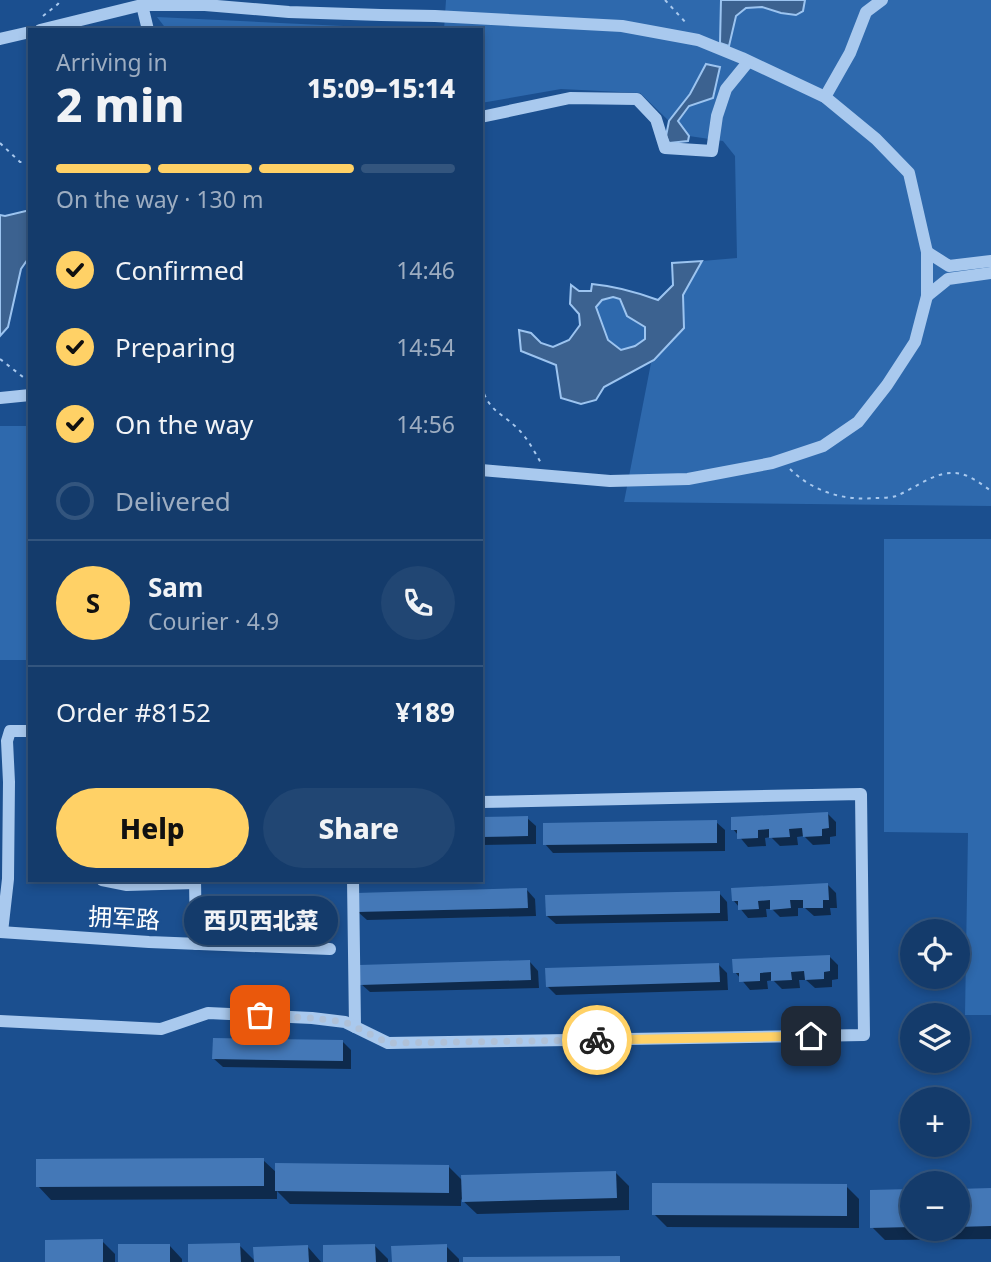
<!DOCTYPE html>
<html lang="en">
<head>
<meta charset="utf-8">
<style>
	body { margin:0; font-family:"Noto Sans","Noto Sans SC",sans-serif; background:#214673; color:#f1f3f6; height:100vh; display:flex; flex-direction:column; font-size:26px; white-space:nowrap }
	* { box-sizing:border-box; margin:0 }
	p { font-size:23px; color:#9dadc1 }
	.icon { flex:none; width:38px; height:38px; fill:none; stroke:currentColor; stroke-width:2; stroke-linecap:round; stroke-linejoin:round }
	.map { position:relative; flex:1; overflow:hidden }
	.details { position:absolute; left:28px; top:28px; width:455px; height:854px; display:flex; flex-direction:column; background:#143b6b; border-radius:0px; box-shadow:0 4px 10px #0003,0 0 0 2px #33557e }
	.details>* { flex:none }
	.controls { position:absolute; left:900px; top:919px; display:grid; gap:14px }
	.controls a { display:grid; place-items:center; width:70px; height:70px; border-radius:50%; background:#143b6b; box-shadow:0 4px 10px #0003,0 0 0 2px #33557e; font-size:35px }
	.pin { position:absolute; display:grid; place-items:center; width:60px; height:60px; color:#fff; margin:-30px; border-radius:14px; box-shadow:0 4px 10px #0006 }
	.courier { position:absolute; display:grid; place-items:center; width:70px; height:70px; margin:-35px; border:5px solid #ffd166; border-radius:50%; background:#fff; color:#222; box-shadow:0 2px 9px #0007 }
	.bubble { position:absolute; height:49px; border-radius:24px; background:#143b6b; box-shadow:0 4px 10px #0003,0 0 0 2px #33557e; font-size:23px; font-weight:800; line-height:49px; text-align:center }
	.overview em { font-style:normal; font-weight:800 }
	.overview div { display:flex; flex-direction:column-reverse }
	.overview { display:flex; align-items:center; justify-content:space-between; height:119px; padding:0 28px }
	h1 { font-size:46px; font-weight:800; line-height:52px }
	.bar { display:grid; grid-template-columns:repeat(4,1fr); gap:10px 7px; align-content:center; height:84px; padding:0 28px }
	.bar i { height:9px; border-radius:5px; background:#33557e }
	.bar .on { background:#ffd166 }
	.bar p { grid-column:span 4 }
	.line { display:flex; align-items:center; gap:18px; padding:0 28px; border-top:2px solid #33557e }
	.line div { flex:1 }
	.round { display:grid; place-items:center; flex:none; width:74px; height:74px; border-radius:37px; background:#214673 }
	ol { padding:0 28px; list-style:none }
	li { display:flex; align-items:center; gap:21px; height:77px }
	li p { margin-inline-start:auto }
	li .icon { padding:7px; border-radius:50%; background:#ffd166; color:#111; stroke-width:4 }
	li:last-child { color:#9dadc1 }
	li i { width:38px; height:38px; border:4px solid #33557e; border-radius:50% }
	.action { display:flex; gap:14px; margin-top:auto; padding:14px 28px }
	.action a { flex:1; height:80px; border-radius:42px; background:#ffd166; color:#111; font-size:28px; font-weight:800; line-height:80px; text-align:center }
	.action a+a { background:#214673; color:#f1f3f6 }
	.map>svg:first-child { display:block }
</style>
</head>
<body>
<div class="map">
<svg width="991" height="1262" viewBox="0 0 991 1262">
	<rect width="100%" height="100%" fill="#1b4f8f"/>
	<!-- green -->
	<g fill="#2e69ad">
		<path d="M446 0H721L720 43 728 46 736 16 746 8 762 7 781 13 803 11 805 0H991V506L624 502 651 363 684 328 683 295 702 261 737 258 735 156 723 141 689 136 678 121 689 106 706 64 690 94 669 121 640 93 561 89 481 103V30H444Z"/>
		<path d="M157 17 428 30H167Z"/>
		<path d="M613 297 620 299 627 316 645 327V339L635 346 621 350 608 340 596 307 602 300Z"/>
		<rect x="0" y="426" width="30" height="234"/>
		<path d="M884 539H991V1015H965L968 833 884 832Z"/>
	</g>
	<!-- water -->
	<g fill="#3c6290" stroke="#9cc4f0" stroke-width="2" fill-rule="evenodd">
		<path d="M721 0H805L803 11 796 15 781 13 762 7 746 8 736 16 729 46 720 43Z"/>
		<path d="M706 64 720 67 713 98 689 106 678 121 689 136 688 141 669 143 666 136 669 121 690 94Z"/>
		<path d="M30 210V256L21 269 8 327 0 336V215L5 216Z"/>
		<path d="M702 261 683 295 684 328 654 360 604 387 596 400 581 404 561 398 556 365 521 351 519 330 531 333 541 343 553 347 569 340 580 325 579 314 570 304 571 285 579 291H591L592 284C615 286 636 292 658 300L673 285 672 263ZM613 297 620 299 627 316 645 327V339L635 346 621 350 608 340 596 307 602 300Z"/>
	</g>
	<!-- shadow -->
	<g fill="#0007">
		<path d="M827 813 836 822V836L830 837V844L813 845 804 836 797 837 798 845 780 846 771 837 765 838 766 846 748 847 733 829Z"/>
		<path d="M527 818 536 826V844L481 845V819Z"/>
		<path d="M716 822 725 830V851L553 853 545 844Z"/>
		<path d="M828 885 836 893 837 908H830L831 915 814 916 805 908H798V916L780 917 772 909H766L767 917 748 918 734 901Z"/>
		<path d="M527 890 535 899 536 916 367 920 358 912Z"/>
		<path d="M719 893 727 902 728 921 556 924 547 916Z"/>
		<path d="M829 956 838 965V979L832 980V987L815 988 806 980H799L800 988 782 989 773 980 767 981 768 989 750 990 735 972Z"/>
		<path d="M530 962 538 971 539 988 370 992 361 984Z"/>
		<path d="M719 965 727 973 728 990 556 995 547 986Z"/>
		<path d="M342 1041 351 1050V1069L223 1067 214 1059Z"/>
		<path d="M263 1160 277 1173 449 1167 463 1181 616 1173 629 1186V1210L477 1214 461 1199V1206L290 1204 277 1191V1199L51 1200 38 1186Z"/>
		<path d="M846 1186 859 1199V1228L667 1227 654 1214Z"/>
		<path d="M991 1190V1239L885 1240 872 1227 912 1191V1228H957V1191Z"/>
		<path d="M102 1241 115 1254V1262H47Z"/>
		<path d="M169 1245 182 1259V1262H120Z"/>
		<path d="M239 1245 255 1261 308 1247 321 1262H189Z"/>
		<path d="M375 1246 388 1259V1262H325Z"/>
		<path d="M446 1246 459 1259V1262H393Z"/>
	</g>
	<!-- building -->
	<g fill="#4478b7">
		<path d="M828 812 829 828 822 829V836L803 837 802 828 789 829 790 837 769 838V829L758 830V838L737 839V830H731V817Z"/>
		<path d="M528 816V836L481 837V817Z"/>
		<path d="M717 820V843L543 845V823Z"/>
		<path d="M828 883 829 900H823V908H803V900H790L791 908 770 910V900L758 901 759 909 738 910V901H732L731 888Z"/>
		<path d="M527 888 528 908 356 912V893Z"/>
		<path d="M720 891V913L546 916 545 895Z"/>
		<path d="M830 955V971L824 972V979L805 980 804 971 791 972 792 980 771 981V972L760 973V981L739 982V973H733L732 959Z"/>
		<path d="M530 960 531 980 360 985 359 965Z"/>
		<path d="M719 963 720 982 546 987 545 968Z"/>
		<path d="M213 1038 343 1040V1061L212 1059Z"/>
		<path d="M264 1158V1186L36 1187V1159Z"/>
		<path d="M275 1163 449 1165V1193L275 1191Z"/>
		<path d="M616 1171 617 1198 462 1202 461 1175Z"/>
		<path d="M652 1183 847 1184V1216L652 1215Z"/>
		<path d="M991 1188V1226L957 1227V1189Z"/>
		<path d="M912 1189V1227L870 1228V1190Z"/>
		<path d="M103 1239V1262H45V1240Z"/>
		<path d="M240 1243 241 1262H188V1244Z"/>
		<rect x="118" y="1244" width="52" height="18"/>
		<path d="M375 1244 376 1262H323V1245Z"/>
		<path d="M447 1244V1262H392L391 1246Z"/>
		<path d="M308 1245 309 1262H254L253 1247Z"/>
		<path d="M620 1256V1262H463V1257Z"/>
	</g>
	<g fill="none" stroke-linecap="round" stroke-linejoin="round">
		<!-- path -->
		<g stroke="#a9c9ee" stroke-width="2" stroke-dasharray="3.5 5" stroke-linecap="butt">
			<path d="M665 0 687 24"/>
			<path d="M43 16 58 4 60 0"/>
			<path d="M0 143 20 162H30"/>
			<path d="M0 359 23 377H30"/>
			<path d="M481 386C490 412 498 410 516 427 527 437 534 451 541 463"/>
			<path d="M790 469C812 491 843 501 875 498 882 498 890 498 896 496 914 489 932 473 952 473 966 472 980 483 991 491"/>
		</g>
		<!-- minor -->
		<g stroke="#a9c9ee" stroke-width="12">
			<path d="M142 5 148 30"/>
			<path d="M40 30 142 5H205L289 12 381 15 435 16 622 26 698 40 742 58 825 97 876 139 909 173 927 252V296L915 342 887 385 858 422 823 446 772 463 688 479 610 481 481 470"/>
			<path d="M0 39 30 32"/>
			<path d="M825 97 850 53 866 12 882 0"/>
			<path d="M481 117 570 98 637 99 656 119 665 148 712 151 717 116 726 89 748 62"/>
			<path d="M927 252 949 266 991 261"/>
			<path d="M927 296 948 279 991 273"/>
			<path d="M0 398 30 395"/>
			<path d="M102 880 127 885 195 883"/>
			<path d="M195 880 196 944"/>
			<path d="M353 880 355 1027"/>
			<path d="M0 932 149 942 330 949"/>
			<path d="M2 932 8 879 9 782 7 741 10 731H30"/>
			<path d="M0 1021 161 1029 208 1013 312 1018 345 1022 388 1043 864 1035 861 794 481 802"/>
		</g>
	</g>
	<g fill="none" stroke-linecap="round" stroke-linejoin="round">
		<!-- done -->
		<path stroke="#afc1d8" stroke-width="7" stroke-dasharray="0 12.6" d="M260 1015 312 1018 345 1022 388 1043 597 1040"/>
		<!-- route -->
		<path stroke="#ffd166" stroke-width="9" d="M597 1040 811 1036"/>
	</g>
	<g text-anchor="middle" stroke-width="5" stroke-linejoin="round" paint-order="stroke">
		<!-- street labels -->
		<g font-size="24" fill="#fff" stroke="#1b4f8f">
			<text transform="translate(124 919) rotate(3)" y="8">拥军路</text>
		</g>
	</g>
</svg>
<div class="controls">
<a><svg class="icon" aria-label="locate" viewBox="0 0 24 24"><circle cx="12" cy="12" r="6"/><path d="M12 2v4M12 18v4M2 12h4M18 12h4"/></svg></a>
<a><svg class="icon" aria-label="layers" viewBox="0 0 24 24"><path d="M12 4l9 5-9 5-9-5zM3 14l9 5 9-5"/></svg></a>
<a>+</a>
<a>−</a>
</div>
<div class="pin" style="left:260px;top:1015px;background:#ea580c"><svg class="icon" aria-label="bag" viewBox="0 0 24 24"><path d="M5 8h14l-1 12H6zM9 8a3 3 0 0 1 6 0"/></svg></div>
<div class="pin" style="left:811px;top:1036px;background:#1f2937"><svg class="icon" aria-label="home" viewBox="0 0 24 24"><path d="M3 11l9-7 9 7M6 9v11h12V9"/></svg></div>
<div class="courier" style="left:597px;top:1040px"><svg class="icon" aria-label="bike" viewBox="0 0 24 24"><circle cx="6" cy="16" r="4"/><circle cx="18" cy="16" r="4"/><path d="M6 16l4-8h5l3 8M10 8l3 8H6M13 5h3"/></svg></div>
<div class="bubble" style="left:184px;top:896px;width:154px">西贝西北菜</div>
<section class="details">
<div class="overview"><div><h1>2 min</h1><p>Arriving in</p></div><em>15:09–15:14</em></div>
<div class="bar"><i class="on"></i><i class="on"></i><i class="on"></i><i></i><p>On the way · 130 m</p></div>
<ol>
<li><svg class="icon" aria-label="check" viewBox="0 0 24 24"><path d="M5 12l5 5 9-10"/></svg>Confirmed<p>14:46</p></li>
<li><svg class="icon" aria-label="check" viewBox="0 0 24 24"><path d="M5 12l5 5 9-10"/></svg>Preparing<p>14:54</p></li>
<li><svg class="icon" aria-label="check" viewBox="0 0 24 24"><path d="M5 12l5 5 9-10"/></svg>On the way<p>14:56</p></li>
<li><i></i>Delivered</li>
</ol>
<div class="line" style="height:126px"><b class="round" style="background:#ffd166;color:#111">S</b><div><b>Sam</b><p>Courier · 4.9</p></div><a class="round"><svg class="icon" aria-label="phone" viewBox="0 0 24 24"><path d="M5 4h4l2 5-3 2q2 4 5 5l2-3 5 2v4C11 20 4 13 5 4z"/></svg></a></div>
<div class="line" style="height:91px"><div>Order #8152</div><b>¥189</b></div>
<div class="action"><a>Help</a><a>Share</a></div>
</section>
</div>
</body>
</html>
